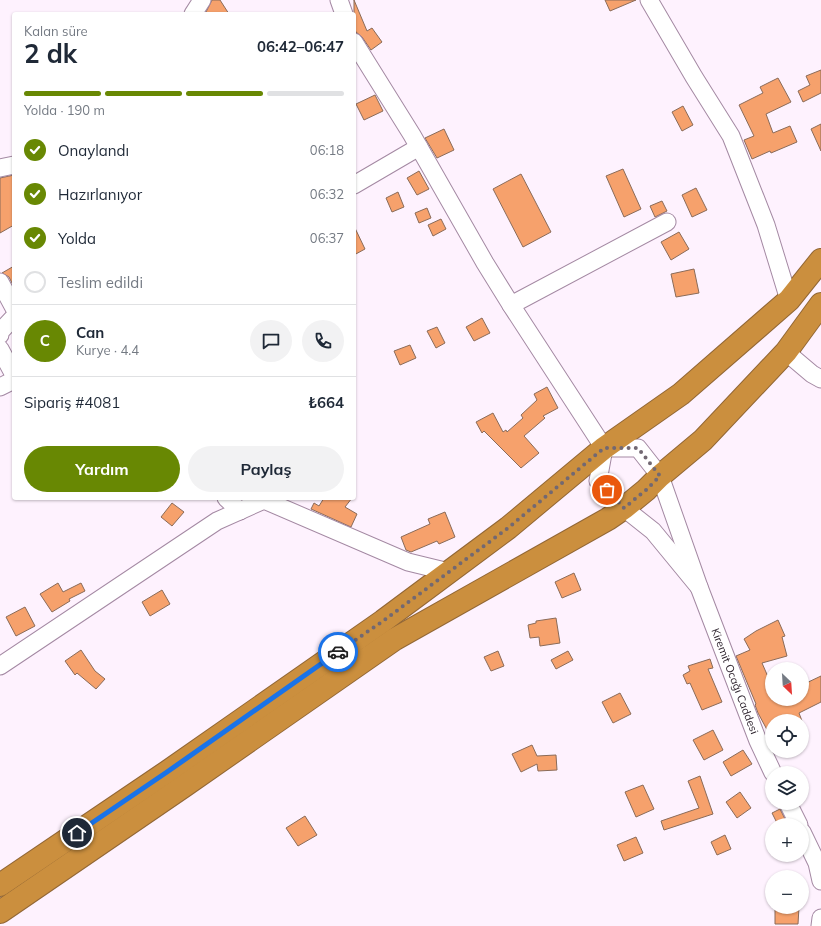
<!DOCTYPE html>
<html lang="tr">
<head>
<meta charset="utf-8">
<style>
	body { margin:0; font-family:Mulish,sans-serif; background:#f2f2f3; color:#1f2937; height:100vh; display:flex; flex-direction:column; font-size:15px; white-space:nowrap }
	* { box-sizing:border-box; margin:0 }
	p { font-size:13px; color:#747a83 }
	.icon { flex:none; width:22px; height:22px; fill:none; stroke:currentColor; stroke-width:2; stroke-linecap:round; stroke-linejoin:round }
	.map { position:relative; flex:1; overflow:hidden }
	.drawer { position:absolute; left:12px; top:12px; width:344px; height:488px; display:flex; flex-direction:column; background:#fff; border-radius:4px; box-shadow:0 1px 3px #0004 }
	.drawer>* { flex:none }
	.needle { width:26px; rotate:155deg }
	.tools { position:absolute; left:765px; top:662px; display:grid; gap:8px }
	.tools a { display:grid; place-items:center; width:44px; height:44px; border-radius:50%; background:#fff; box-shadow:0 1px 3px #0004; font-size:20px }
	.pin { position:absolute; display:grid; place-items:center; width:34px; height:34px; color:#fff; margin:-17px; border:2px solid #fff; border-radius:50%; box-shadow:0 1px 4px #0007 }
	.courier { position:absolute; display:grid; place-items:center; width:40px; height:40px; margin:-20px; border:3px solid #1a73e8; border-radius:50%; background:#fff; color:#222; box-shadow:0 1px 5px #0007 }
	.head em { font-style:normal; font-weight:700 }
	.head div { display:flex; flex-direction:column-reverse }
	.head { display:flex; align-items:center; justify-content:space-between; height:68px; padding:0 12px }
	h1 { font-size:26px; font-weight:700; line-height:30px }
	.bar { display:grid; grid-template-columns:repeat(4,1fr); gap:6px 4px; align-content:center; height:48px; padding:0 12px }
	.bar i { height:5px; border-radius:3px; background:#e0e1e3 }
	.bar .active { background:#688803 }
	.bar p { grid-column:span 4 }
	.line { display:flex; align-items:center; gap:10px; padding:0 12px; border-top:1px solid #e0e1e3 }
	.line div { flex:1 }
	.round { display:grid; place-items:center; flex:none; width:42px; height:42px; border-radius:21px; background:#f2f2f3 }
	ol { padding:0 12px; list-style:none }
	li { display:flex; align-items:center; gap:12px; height:44px }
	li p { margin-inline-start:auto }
	li .icon { padding:4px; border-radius:50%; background:#688803; color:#fff; stroke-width:4 }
	li:last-child { color:#747a83 }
	li i { width:22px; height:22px; border:2px solid #e0e1e3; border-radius:50% }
	.primary-button { display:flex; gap:8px; margin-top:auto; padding:8px 12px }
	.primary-button a { flex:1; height:46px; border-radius:24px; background:#688803; color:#fff; font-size:16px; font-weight:700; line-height:46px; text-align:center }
	.primary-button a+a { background:#f2f2f3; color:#1f2937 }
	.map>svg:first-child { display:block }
</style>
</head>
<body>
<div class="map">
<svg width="821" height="926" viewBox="0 0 821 926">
	<rect width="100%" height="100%" fill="#fef2fe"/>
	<!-- building -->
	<g fill="#f6a16c" stroke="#8a6b59">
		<path d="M212 0H220L229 14H208L206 12Z"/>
		<path d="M354 0 367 31 372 28 382 42 371 50 362 37 356 32 354 28Z"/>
		<path d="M605 0H636L610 11Z"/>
		<path d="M821 70V93L803 102 798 91 810 85 806 76Z"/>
		<path d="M778 78 791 102 766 114 773 133 790 126 797 142 771 153 770 151 752 159 744 140 754 136 739 105 763 93 760 87Z"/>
		<path d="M375 95 383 111 364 120 356 104Z"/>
		<path d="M683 106 693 125 682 131 672 112Z"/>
		<path d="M821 124V151L811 129Z"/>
		<path d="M444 129 454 150 437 158 425 138Z"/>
		<path d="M623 169 641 209 624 217 606 176Z"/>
		<path d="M419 171 429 189 417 195 407 178Z"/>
		<path d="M521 174 551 232 523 247 493 189Z"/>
		<path d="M14 175V225L0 233V178Z"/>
		<path d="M696 188 707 210 692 217 682 195Z"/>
		<path d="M398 192 404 207 392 212 386 198Z"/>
		<path d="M662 201 667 211 655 217 650 206Z"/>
		<path d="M427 208 431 218 419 223 415 213Z"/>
		<path d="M441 219 446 229 433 236 428 225Z"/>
		<path d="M354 226 365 249 354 255Z"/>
		<path d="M679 232 689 249 671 260 661 242Z"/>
		<path d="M14 266V287L9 277 2 273Z"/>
		<path d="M694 269 699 293 676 297 671 274Z"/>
		<path d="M482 318 490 333 474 341 466 327Z"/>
		<path d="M437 327 445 343 436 348 427 331Z"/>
		<path d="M410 345 416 358 400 365 394 351Z"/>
		<path d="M547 387 558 408 543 416 545 418 524 436 539 453 521 468 484 431 482 433 476 422 493 413 503 432 506 430 507 432 523 418 521 415 537 400 534 394Z"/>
		<path d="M324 498H352L345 507 357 514 351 527 311 509 314 503 319 506Z"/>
		<path d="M172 503 184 512 172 526 161 517Z"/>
		<path d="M445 512 455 537 439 544 437 541 411 552 406 550 401 537 430 524 428 519Z"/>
		<path d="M574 573 581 590 562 598 555 582Z"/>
		<path d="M58 583 63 592 81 583 85 591 69 599 70 601 52 612 40 594Z"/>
		<path d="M162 590 170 604 150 616 142 602Z"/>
		<path d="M25 607 35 626 16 636 6 617Z"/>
		<path d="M556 618 560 643 540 646 539 637 530 638 528 625 536 623V621Z"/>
		<path d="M778 620 785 636 782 637 787 656 762 663 772 686V699H802V685L821 676V702L799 713 802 721H772V739L758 713 755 705 756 704 736 656 750 650 744 639 756 631Z"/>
		<path d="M81 650 95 671 105 679 96 689 77 673 75 675 65 661Z"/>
		<path d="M498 651 504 666 491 671 484 657Z"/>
		<path d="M568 651 573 660 556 669 551 660Z"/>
		<path d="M710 659 713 668 708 669 722 702 702 710 690 683 687 684 683 675 690 671 688 666Z"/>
		<path d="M620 693 631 714 613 723 602 702Z"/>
		<path d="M713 730 723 750 704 760 693 740Z"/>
		<path d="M532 745 537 756 556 755 557 770 538 771 537 764 521 772 512 754Z"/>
		<path d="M743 750 752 764 731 776 723 762Z"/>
		<path d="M700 776 713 814 664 830 661 821 699 808 688 781Z"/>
		<path d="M643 785 654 809 636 817 625 792Z"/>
		<path d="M740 792 751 808 737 818 726 802Z"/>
		<path d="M780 809 788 825H778L772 813Z"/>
		<path d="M305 816 317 835 298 846 286 828Z"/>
		<path d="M725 835 731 849 717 855 711 842Z"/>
		<path d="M636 837 643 853 624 861 617 845Z"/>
		<path d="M775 907H799L798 924H775Z"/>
	</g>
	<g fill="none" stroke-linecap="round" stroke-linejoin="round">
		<!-- minor casing -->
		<g stroke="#a489a3" stroke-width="19">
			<g id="minor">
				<path d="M339 0 344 14"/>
				<path d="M649 0 694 77 731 136 766 225 789 300"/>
				<path d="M193 14 202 0"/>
				<path d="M354 42 412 135 485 263 511 305 604 448 598 481 624 508 653 531 699 587"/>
				<path d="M0 168 14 165"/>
				<path d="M354 185 419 147"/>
				<path d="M0 282 14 308"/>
				<path d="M511 305 667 222"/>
				<path d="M0 335V332L14 317"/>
				<path d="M0 349 14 375"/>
				<path d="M786 352 812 374 821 379"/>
				<path d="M0 387 14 380"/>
				<path d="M604 448H638L660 476 699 587 758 741 773 773"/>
				<path d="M226 498 240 511"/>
				<path d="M0 666 217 521 264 500 408 562 449 572"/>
				<path d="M788 803 799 825"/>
				<path d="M802 832 817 863 821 881"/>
				<path d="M820 926 821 918"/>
			</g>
		</g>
		<!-- highway casing -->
		<g stroke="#926736" stroke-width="24">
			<g id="highway">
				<path d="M0 885 167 772 383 621 508 528 604 448 681 394 789 300 821 260"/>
				<path d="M0 912 184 786 395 639 608 519 624 508 646 490 660 476 703 440 786 352 821 304"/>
			</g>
		</g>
		<!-- minor -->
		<use href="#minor" stroke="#fff" stroke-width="17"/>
		<!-- highway -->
		<use href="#highway" stroke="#cb8f3e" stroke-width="22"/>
	</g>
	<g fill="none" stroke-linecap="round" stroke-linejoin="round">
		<!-- done -->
		<path stroke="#726872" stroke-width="4" stroke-dasharray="0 7.2" d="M338 652 383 621 508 528 604 448H638L660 476 646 490 624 508 607 490"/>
		<!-- route -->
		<path stroke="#1a73e8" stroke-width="5" d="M77 833 167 772 338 652"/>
	</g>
	<g text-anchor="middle" stroke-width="4" stroke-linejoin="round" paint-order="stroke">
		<!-- street labels -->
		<g font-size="11" fill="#271d27" stroke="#fff">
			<text transform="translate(735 681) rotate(69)" y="4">Kiremit Ocağı Caddesi</text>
		</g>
	</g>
</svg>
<div class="tools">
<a><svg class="needle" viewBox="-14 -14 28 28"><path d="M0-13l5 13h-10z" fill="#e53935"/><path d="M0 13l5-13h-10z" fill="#747a83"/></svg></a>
<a><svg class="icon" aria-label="locate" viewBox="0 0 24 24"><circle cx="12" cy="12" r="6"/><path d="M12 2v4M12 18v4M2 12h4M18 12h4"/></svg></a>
<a><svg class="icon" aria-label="layers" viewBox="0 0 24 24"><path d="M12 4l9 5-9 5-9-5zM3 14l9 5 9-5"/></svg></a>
<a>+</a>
<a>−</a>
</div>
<div class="pin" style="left:607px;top:490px;background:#ea580c"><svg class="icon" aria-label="bag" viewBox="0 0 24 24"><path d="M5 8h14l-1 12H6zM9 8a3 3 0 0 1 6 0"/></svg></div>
<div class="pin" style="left:77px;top:833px;background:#1f2937"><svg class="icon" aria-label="home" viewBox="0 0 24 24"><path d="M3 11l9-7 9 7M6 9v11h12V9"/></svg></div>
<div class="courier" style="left:338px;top:652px"><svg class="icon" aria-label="car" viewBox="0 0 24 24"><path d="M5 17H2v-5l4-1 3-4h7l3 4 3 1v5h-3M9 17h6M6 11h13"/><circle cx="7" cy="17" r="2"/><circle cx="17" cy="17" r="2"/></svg></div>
<section class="drawer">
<div class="head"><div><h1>2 dk</h1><p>Kalan süre</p></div><em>06:42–06:47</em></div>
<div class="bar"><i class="active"></i><i class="active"></i><i class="active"></i><i></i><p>Yolda · 190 m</p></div>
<ol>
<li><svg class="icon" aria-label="check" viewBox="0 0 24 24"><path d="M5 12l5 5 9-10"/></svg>Onaylandı<p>06:18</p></li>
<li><svg class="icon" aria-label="check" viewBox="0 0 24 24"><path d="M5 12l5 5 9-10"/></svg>Hazırlanıyor<p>06:32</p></li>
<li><svg class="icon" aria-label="check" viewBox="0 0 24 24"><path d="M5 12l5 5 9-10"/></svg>Yolda<p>06:37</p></li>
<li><i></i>Teslim edildi</li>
</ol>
<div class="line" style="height:72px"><b class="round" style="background:#688803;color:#fff">C</b><div><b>Can</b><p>Kurye · 4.4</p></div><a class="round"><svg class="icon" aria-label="chat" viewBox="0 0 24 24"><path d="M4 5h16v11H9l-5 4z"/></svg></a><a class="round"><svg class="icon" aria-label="phone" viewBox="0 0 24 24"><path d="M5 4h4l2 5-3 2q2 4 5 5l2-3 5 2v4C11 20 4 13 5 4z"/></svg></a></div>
<div class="line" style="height:52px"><div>Sipariş #4081</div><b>₺664</b></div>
<div class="primary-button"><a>Yardım</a><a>Paylaş</a></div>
</section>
</div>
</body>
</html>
